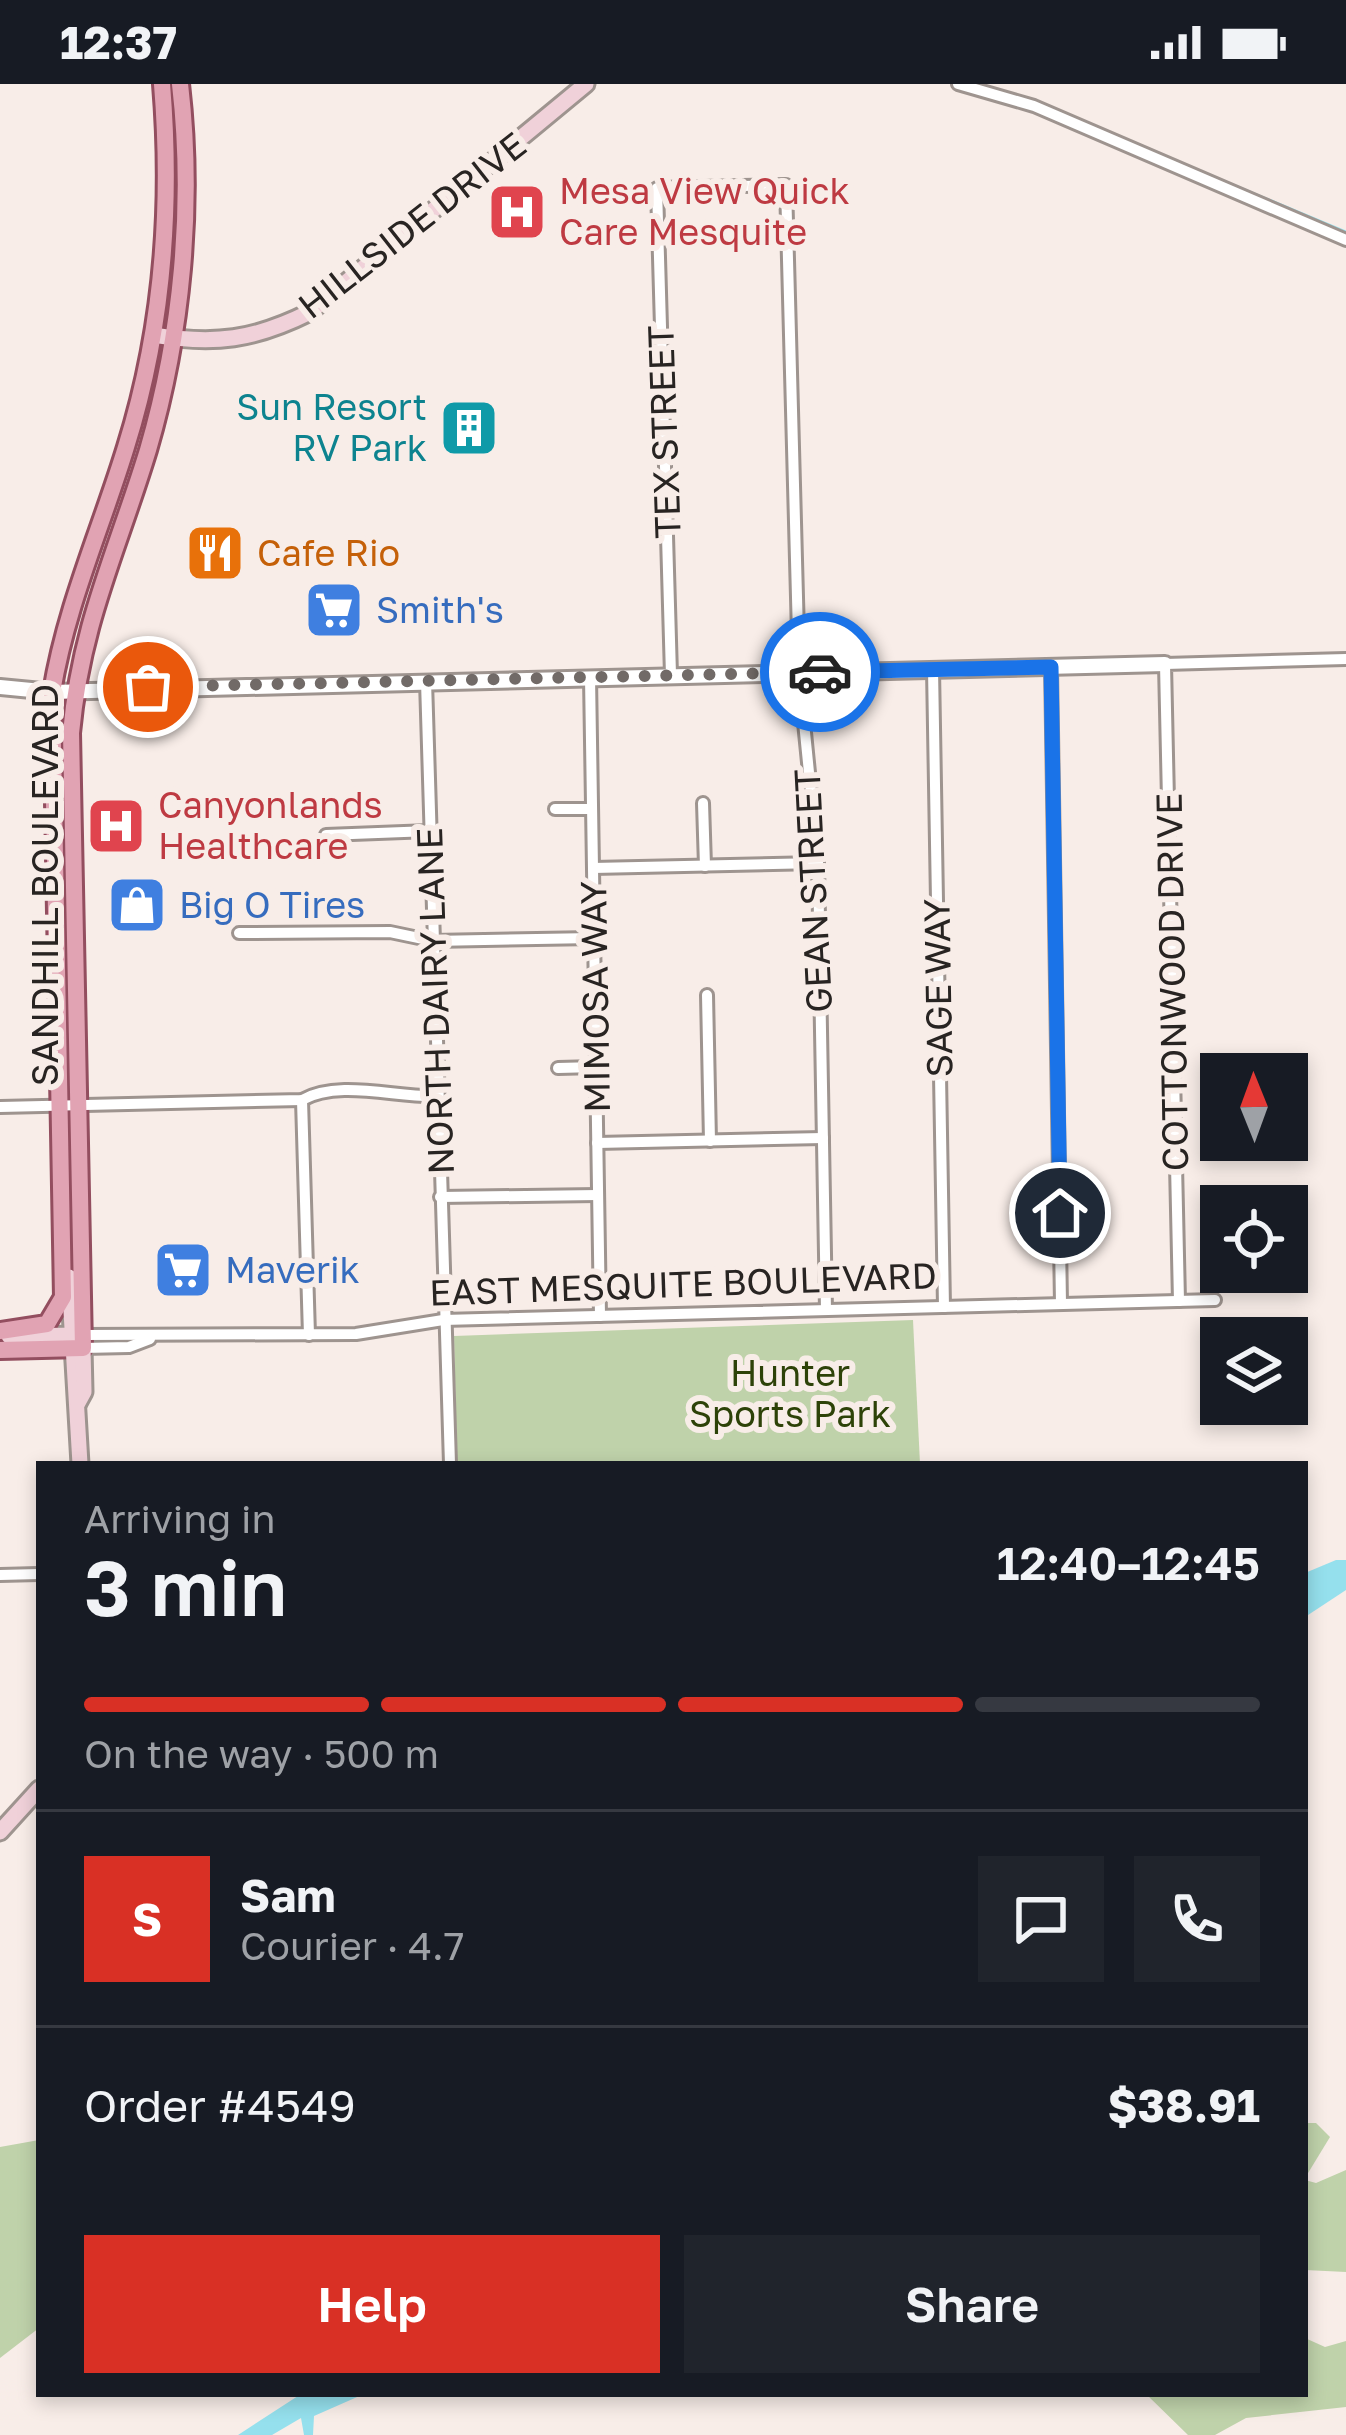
<!DOCTYPE html>
<html lang="en">
<head>
<meta charset="utf-8">
<style>
	body { margin:0; font-family:"Golos Text",sans-serif; background:#20242c; color:#f1f3f6; height:100vh; display:flex; flex-direction:column; font-size:45px; white-space:nowrap }
	* { box-sizing:border-box; margin:0 }
	p { font-size:39px; color:#9ea1a6 }
	.icon { flex:none; width:66px; height:66px; fill:none; stroke:currentColor; stroke-width:2; stroke-linecap:round; stroke-linejoin:round }
	.map { position:relative; flex:1; overflow:hidden }
	.sheet { position:absolute; left:36px; top:1377px; width:1272px; height:936px; display:flex; flex-direction:column; background:#171b24; border-radius:0px; box-shadow:0 6px 18px #0003 }
	.sheet>* { flex:none }
	.needle { width:78px; rotate:359deg }
	.buttons { position:absolute; left:1200px; top:969px; display:grid; gap:24px }
	.buttons a { display:grid; place-items:center; width:108px; height:108px; border-radius:0px; background:#171b24; box-shadow:0 6px 18px #0003; font-size:60px }
	.pin { position:absolute; display:grid; place-items:center; width:102px; height:102px; color:#fff; margin:-51px; border:6px solid #fff; border-radius:50%; box-shadow:0 3px 12px #0007 }
	.courier { position:absolute; display:grid; place-items:center; width:120px; height:120px; margin:-60px; border:9px solid #1a73e8; border-radius:50%; background:#fff; color:#222; box-shadow:0 3px 15px #0007 }
	.headline em { font-style:normal; font-weight:600 }
	.headline div { display:flex; flex-direction:column-reverse }
	.headline { display:flex; align-items:center; justify-content:space-between; height:204px; padding:0 48px }
	h1 { font-size:78px; font-weight:600; line-height:90px }
	.bar { display:grid; grid-template-columns:repeat(4,1fr); gap:18px 12px; align-content:center; height:144px; padding:0 48px }
	.bar i { height:15px; border-radius:9px; background:#363941 }
	.bar .current { background:#d93025 }
	.bar p { grid-column:span 4 }
	.line { display:flex; align-items:center; gap:30px; padding:0 48px; border-top:3px solid #363941 }
	.line div { flex:1 }
	.round { display:grid; place-items:center; flex:none; width:126px; height:126px; border-radius:0px; background:#20242c }
	.primary-button { display:flex; gap:24px; margin-top:auto; padding:24px 48px }
	.primary-button a { flex:1; height:138px; border-radius:0px; background:#d93025; color:#fff; font-size:48px; font-weight:600; line-height:138px; text-align:center }
	.primary-button a+a { background:#20242c; color:#f1f3f6 }
	.status { display:flex; justify-content:space-between; align-items:center; height:84px; padding:0 60px; background:#171b24; direction:ltr }
	.status svg { height:33px; fill:currentColor }
	.map>svg:first-child { display:block }
</style>
</head>
<body>
<div class="status"><b>12:37</b><svg viewBox="0 0 49 12"><path d="M0 12V9h3v3zM5 12V6h3v6zM10 12V3h3v9zM15 12V0h3v12zM26 1h20v11H26zM47 4h2v5h-2z"/></svg></div>
<div class="map">
<svg width="1346" height="2351" viewBox="0 0 1346 2351">
	<rect width="100%" height="100%" fill="#f8ede8"/>
	<!-- green -->
	<g fill="#bfd2aa">
		<path d="M913 1236 920 1380H457L454 1252Z"/>
		<path d="M1305 2039H1316L1330 2053 1305 2094Z"/>
		<path d="M39 2056V2244L0 2274V2063Z"/>
		<path d="M1346 2086V2188L1305 2186V2096L1316 2099Z"/>
		<path d="M1305 2254 1325 2263 1346 2257V2323L1246 2334 1215 2351H1188L1146 2310H1305Z"/>
	</g>
	<!-- water -->
	<g fill="#95e0ed">
		<path d="M1336 1476H1346V1506L1305 1533V1489Z"/>
		<path d="M301 2310H364L314 2332 313 2351H304L301 2334 272 2351H238Z"/>
	</g>
	<g fill="none" stroke-linecap="round" stroke-linejoin="round">
		<!-- stream -->
		<g stroke="#95e0ed" stroke-width="3">
			<path d="M978 0 1012 10"/>
			<path d="M1187 82 1346 148"/>
		</g>
		<!-- minor casing -->
		<g stroke="#9e948f" stroke-width="16">
			<g id="minor">
				<path d="M958 0 1034 22 1346 156"/>
				<path d="M1051 582 1061 1220"/>
				<path d="M933 585 944 1223"/>
				<path d="M671 591 657 104 786 101 799 588 818 779 826 1226"/>
				<path d="M590 593 600 1232"/>
				<path d="M426 597 450 1380"/>
				<path d="M703 719 705 782"/>
				<path d="M555 725H592"/>
				<path d="M326 751 430 747"/>
				<path d="M593 784 818 779"/>
				<path d="M239 849 390 848 433 857 594 854"/>
				<path d="M707 911 710 1057"/>
				<path d="M558 984 596 983"/>
				<path d="M302 1016 309 1251"/>
				<path d="M0 1023 302 1016C339 995 397 1014 437 1012"/>
				<path d="M597 1059 823 1054"/>
				<path d="M440 1113 598 1111"/>
				<path d="M1179 1217 1165 580 1346 575"/>
				<path d="M84 1251 356 1250 443 1236 1215 1216"/>
				<path d="M83 1264 129 1263 150 1255"/>
				<path d="M0 1491 39 1490"/>
			</g>
		</g>
		<!-- tertiary casing -->
		<g stroke="#9e948f" stroke-width="20">
			<path id="tertiary" d="M0 603 52 608 1165 580"/>
		</g>
		<!-- secondary casing -->
		<g stroke="#9e948f" stroke-width="21">
			<g id="secondary">
				<path d="M153 251C215 261 254 256 310 228L586 0"/>
				<path d="M69 1193 80 1380"/>
				<path d="M9 1252 81 1251"/>
				<path d="M78 1319 84 1308 83 1264"/>
				<path d="M0 1748 39 1705"/>
			</g>
		</g>
		<!-- primary casing -->
		<g stroke="#934e5f" stroke-width="22">
			<g id="primary">
				<path d="M0 1247 47 1240 63 1213 52 608C66 522 101 445 126 363 163 245 172 122 162 0"/>
				<path d="M0 1266 83 1264 71 649C81 539 117 468 148 366 182 250 194 120 180 0"/>
			</g>
		</g>
		<!-- minor -->
		<use href="#minor" stroke="#fff" stroke-width="10"/>
		<!-- tertiary -->
		<use href="#tertiary" stroke="#fff" stroke-width="14"/>
		<!-- secondary -->
		<use href="#secondary" stroke="#f0d1d9" stroke-width="15"/>
		<!-- primary -->
		<use href="#primary" stroke="#e1a3b3" stroke-width="16"/>
	</g>
	<g fill="none" stroke-linecap="round" stroke-linejoin="round">
		<!-- done -->
		<path stroke="#716a67" stroke-width="12" stroke-dasharray="0 21.6" d="M148 603 820 588"/>
		<!-- route -->
		<path stroke="#1a73e8" stroke-width="15" d="M820 588 1051 583 1060 1129"/>
	</g>
	<!-- icons -->
	<defs>
		<g id="hospital-square" transform="scale(3)"><rect x="-9" y="-9" width="18" height="18" rx="4" fill="#e0444e" stroke="#f8ede8"/><path d="M-5-5h3v3.5h4V-5h3V5h-3V1.5h-4V5h-3Z" fill="#fff"/></g>
		<g id="building-square" transform="scale(3)"><rect x="-9" y="-9" width="18" height="18" rx="4" fill="#0f9aa8" stroke="#f8ede8"/><path d="M-4-6H4V6H1V3H-1V6H-4ZM-2.5-4.3h1.7v1.8h-1.7ZM.8-4.3h1.7v1.8H.8ZM-2.5-1h1.7V.8h-1.7ZM.8-1h1.7V.8H.8Z" fill="#fff"/></g>
		<g id="restaurant-square" transform="scale(3)"><rect x="-9" y="-9" width="18" height="18" rx="4" fill="#e8710a" stroke="#f8ede8"/><path d="M-5-6h1v4h1v-4h1v4h1v-4h1v5L-1.5 .5V6h-2V.5L-5-1ZM5-6V6H3V1.5H1.5Q1.5-4 5-6Z" fill="#fff"/></g>
		<g id="supermarket-square" transform="scale(3)"><rect x="-9" y="-9" width="18" height="18" rx="4" fill="#3f7fe0" stroke="#f8ede8"/><path d="M-6-5.5h2.5l.6 2H6L4.5 2H-2.5L-4.4-4H-6ZM-1.5 3.2a1.3 1.3 0 1 0 .1 0ZM3 3.2a1.3 1.3 0 1 0 .1 0Z" fill="#fff"/></g>
		<g id="shop-square" transform="scale(3)"><rect x="-9" y="-9" width="18" height="18" rx="4" fill="#3f7fe0" stroke="#f8ede8"/><path d="M-5-2.5h2.3a2.7 3.5 0 0 1 5.4 0H5L5.5 6h-11ZM-1.5-2.5h3a1.5 2.3 0 0 0-3 0Z" fill="#fff"/></g>
	</defs>
	<g fill-rule="evenodd">
		<use href="#hospital-square" x="517" y="128"/>
		<use href="#building-square" x="469" y="344"/>
		<use href="#restaurant-square" x="215" y="469"/>
		<use href="#supermarket-square" x="334" y="526"/>
		<use href="#hospital-square" x="116" y="742"/>
		<use href="#shop-square" x="137" y="821"/>
		<use href="#supermarket-square" x="183" y="1186"/>
	</g>
	<g text-anchor="middle" stroke-width="12" stroke-linejoin="round" paint-order="stroke">
		<!-- health labels -->
		<g font-size="36" fill="#be3a42" stroke="#f8ede8" text-anchor="start">
			<text x="559" y="120">Mesa View Quick<tspan x="559" dy="41">Care Mesquite</tspan></text>
			<text x="158" y="734">Canyonlands<tspan x="158" dy="41">Healthcare</tspan></text>
		</g>
		<!-- street labels -->
		<g font-size="36" fill="#282422" stroke="#f8ede8">
			<text transform="translate(412 141) rotate(-38)" y="13">HILLSIDE DRIVE</text>
			<text transform="translate(664 348) rotate(-92)" y="13">TEX STREET</text>
			<text transform="translate(45 801) rotate(-90)" y="13">SANDHILL BOULEVARD</text>
			<text transform="translate(813 807) rotate(-93)" y="13">GEAN STREET</text>
			<text transform="translate(1172 898) rotate(-91)" y="13">COTTONWOOD DRIVE</text>
			<text transform="translate(938 904) rotate(-91)" y="13">SAGE WAY</text>
			<text transform="translate(595 913) rotate(-91)" y="13">MIMOSA WAY</text>
			<text transform="translate(435 917) rotate(-92)" y="13">NORTH DAIRY LANE</text>
			<text transform="translate(683 1200) rotate(-2)" y="13">EAST MESQUITE BOULEVARD</text>
		</g>
		<!-- culture labels -->
		<g font-size="36" fill="#0d838f" stroke="#f8ede8" text-anchor="end">
			<text x="427" y="336">Sun Resort<tspan x="427" dy="41">RV Park</tspan></text>
		</g>
		<!-- food labels -->
		<g font-size="36" fill="#c56008" stroke="#f8ede8" text-anchor="start">
			<text x="257" y="482">Cafe Rio</text>
		</g>
		<!-- shop labels -->
		<g font-size="36" fill="#366cbe" stroke="#f8ede8" text-anchor="start">
			<text x="376" y="539">Smith's</text>
			<text x="179" y="834">Big O Tires</text>
			<text x="225" y="1199">Maverik</text>
		</g>
		<!-- park labels -->
		<g font-size="36" fill="#2d4208" stroke="#f8ede8">
			<text x="790" y="1302">Hunter<tspan x="790" dy="41">Sports Park</tspan></text>
		</g>
	</g>
</svg>
<div class="buttons">
<a><svg class="needle" viewBox="-14 -14 28 28"><path d="M0-13l5 13h-10z" fill="#e53935"/><path d="M0 13l5-13h-10z" fill="#9ea1a6"/></svg></a>
<a><svg class="icon" aria-label="locate" viewBox="0 0 24 24"><circle cx="12" cy="12" r="6"/><path d="M12 2v4M12 18v4M2 12h4M18 12h4"/></svg></a>
<a><svg class="icon" aria-label="layers" viewBox="0 0 24 24"><path d="M12 4l9 5-9 5-9-5zM3 14l9 5 9-5"/></svg></a>
</div>
<div class="pin" style="left:148px;top:603px;background:#ea580c"><svg class="icon" aria-label="bag" viewBox="0 0 24 24"><path d="M5 8h14l-1 12H6zM9 8a3 3 0 0 1 6 0"/></svg></div>
<div class="pin" style="left:1060px;top:1129px;background:#1f2937"><svg class="icon" aria-label="home" viewBox="0 0 24 24"><path d="M3 11l9-7 9 7M6 9v11h12V9"/></svg></div>
<div class="courier" style="left:820px;top:588px"><svg class="icon" aria-label="car" viewBox="0 0 24 24"><path d="M5 17H2v-5l4-1 3-4h7l3 4 3 1v5h-3M9 17h6M6 11h13"/><circle cx="7" cy="17" r="2"/><circle cx="17" cy="17" r="2"/></svg></div>
<section class="sheet">
<div class="headline"><div><h1>3 min</h1><p>Arriving in</p></div><em>12:40–12:45</em></div>
<div class="bar"><i class="current"></i><i class="current"></i><i class="current"></i><i></i><p>On the way · 500 m</p></div>
<div class="line" style="height:216px"><b class="round" style="background:#d93025;color:#fff">S</b><div><b>Sam</b><p>Courier · 4.7</p></div><a class="round"><svg class="icon" aria-label="chat" viewBox="0 0 24 24"><path d="M4 5h16v11H9l-5 4z"/></svg></a><a class="round"><svg class="icon" aria-label="phone" viewBox="0 0 24 24"><path d="M5 4h4l2 5-3 2q2 4 5 5l2-3 5 2v4C11 20 4 13 5 4z"/></svg></a></div>
<div class="line" style="height:156px"><div>Order #4549</div><b>$38.91</b></div>
<div class="primary-button"><a>Help</a><a>Share</a></div>
</section>
</div>
</body>
</html>
